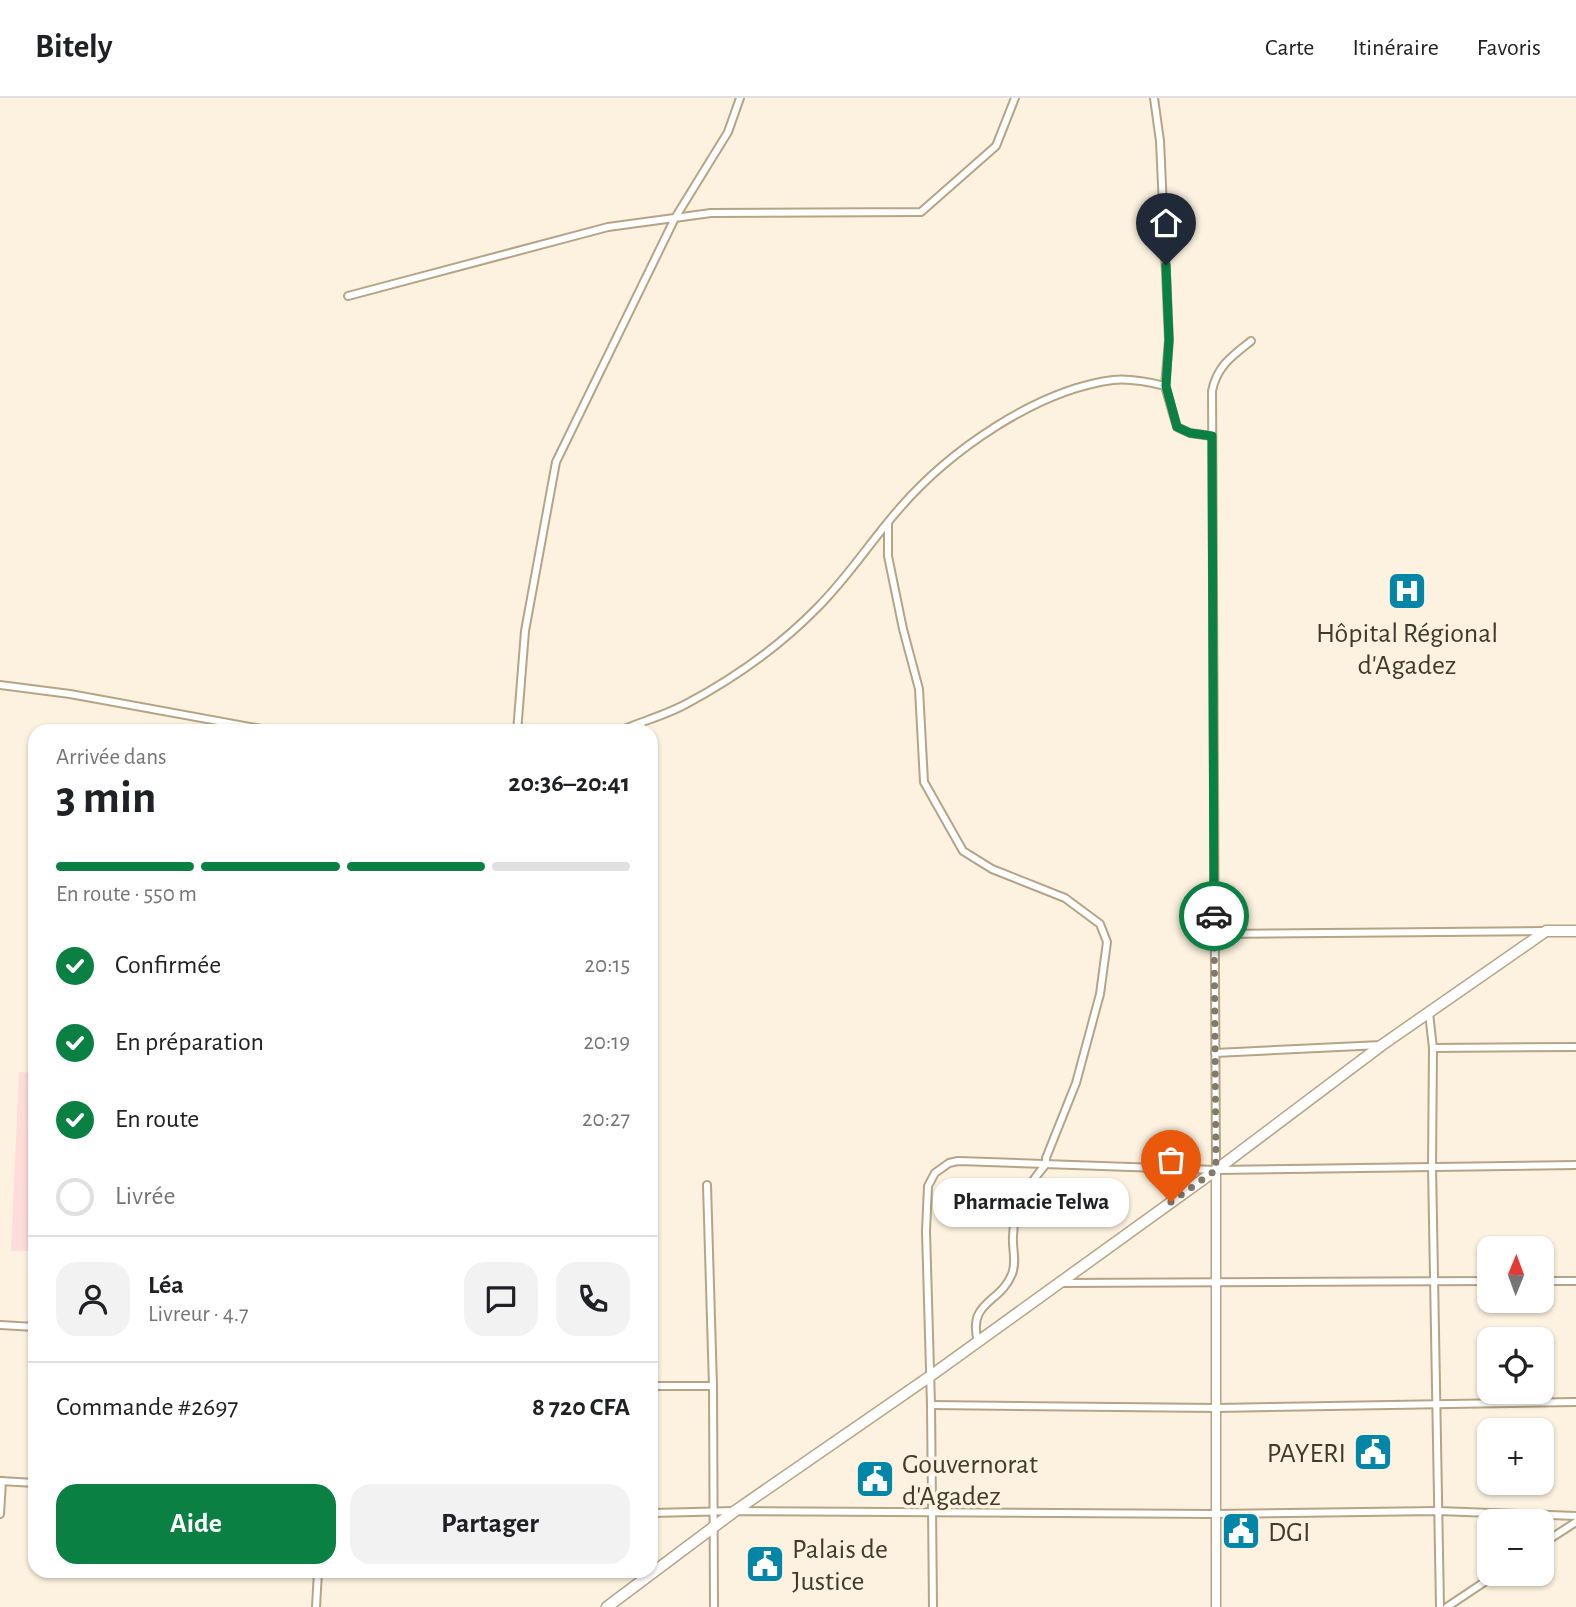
<!DOCTYPE html>
<html lang="fr">
<head>
<meta charset="utf-8">
<style>
	body { margin:0; font-family:"Alegreya Sans",sans-serif; background:#f2f2f2; color:#202124; height:100vh; display:flex; flex-direction:column; font-size:26px; white-space:nowrap }
	* { box-sizing:border-box; margin:0 }
	p { font-size:23px; color:#757577 }
	.icon { flex:none; width:38px; height:38px; fill:none; stroke:currentColor; stroke-width:2; stroke-linecap:round; stroke-linejoin:round }
	.map { position:relative; flex:1; overflow:hidden }
	.drawer { position:absolute; left:28px; top:626px; width:630px; height:854px; display:flex; flex-direction:column; background:#fff; border-radius:21px; box-shadow:0 2px 5px #0004 }
	.drawer>* { flex:none }
	.needle { width:46px; rotate:1deg }
	.controls { position:absolute; left:1477px; top:1138px; display:grid; gap:14px }
	.controls a { display:grid; place-items:center; width:77px; height:77px; border-radius:14px; background:#fff; box-shadow:0 2px 5px #0004; font-size:35px }
	.pin { position:absolute; display:grid; place-items:center; width:60px; height:60px; color:#fff; margin:-72px -30px; border-radius:50% 50% 50% 0; rotate:-45deg; box-shadow:0 0 7px #0007 }
	.pin .icon { rotate:45deg }
	.courier { position:absolute; display:grid; place-items:center; width:70px; height:70px; margin:-35px; border:5px solid #0b8043; border-radius:50%; background:#fff; color:#222; box-shadow:0 2px 9px #0007 }
	.bubble { position:absolute; height:49px; border-radius:21px; background:#fff; box-shadow:0 2px 5px #0004; font-size:23px; font-weight:700; line-height:49px; text-align:center }
	.summary em { font-style:normal; font-weight:700 }
	.summary div { display:flex; flex-direction:column-reverse }
	.summary { display:flex; align-items:center; justify-content:space-between; height:119px; padding:0 28px }
	h1 { font-size:46px; font-weight:700; line-height:52px }
	.bar { display:grid; grid-template-columns:repeat(4,1fr); gap:10px 7px; align-content:center; height:84px; padding:0 28px }
	.bar i { height:9px; border-radius:5px; background:#e0e0e0 }
	.bar .current { background:#0b8043 }
	.bar p { grid-column:span 4 }
	.line { display:flex; align-items:center; gap:18px; padding:0 28px; border-top:2px solid #e0e0e0 }
	.line div { flex:1 }
	.round { display:grid; place-items:center; flex:none; width:74px; height:74px; border-radius:21px; background:#f2f2f2 }
	ol { padding:0 28px; list-style:none }
	li { display:flex; align-items:center; gap:21px; height:77px }
	li p { margin-inline-start:auto }
	li .icon { padding:7px; border-radius:50%; background:#0b8043; color:#fff; stroke-width:4 }
	li:last-child { color:#757577 }
	li i { width:38px; height:38px; border:4px solid #e0e0e0; border-radius:50% }
	.cta { display:flex; gap:14px; margin-top:auto; padding:14px 28px }
	.cta a { flex:1; height:80px; border-radius:21px; background:#0b8043; color:#fff; font-size:28px; font-weight:700; line-height:80px; text-align:center }
	.cta a+a { background:#f2f2f2; color:#202124 }
	header { display:flex; align-items:center; gap:42px; box-sizing:border-box; height:98px; padding:0 35px; background:#fff; border-bottom:2px solid #e0e0e0 }
	header strong { font-size:33px }
	nav { display:flex; gap:38px; margin-inline-start:auto; font-size:24px }
	.map>svg:first-child { display:block }
</style>
</head>
<body>
<header>
<strong>Bitely</strong>
<nav><a>Carte</a><a>Itinéraire</a><a>Favoris</a></nav>
</header>
<div class="map">
<svg width="1576" height="1509" viewBox="0 0 1576 1509">
	<rect width="100%" height="100%" fill="#fdf2df"/>
	<!-- green -->
	<path fill="#fdddda" d="M19 974 35 975V1157L29 1153H11Z"/>
	<g fill="none" stroke-linecap="round" stroke-linejoin="round">
		<!-- minor casing -->
		<g stroke="#b5a485" stroke-width="10">
			<g id="minor">
				<path d="M1154 0 1160 43 1169 242 1165 288"/>
				<path d="M348 198 608 129 711 115 921 114 996 48 1015 0"/>
				<path d="M888 425V458L903 531 919 591 924 684 963 753 992 771 1065 800 1100 826 1107 844 1100 896 1076 985 1046 1060V1066C1027 1089 1014 1107 1013 1138 1012 1151 1017 1163 1012 1176 1000 1206 967 1203 978 1244"/>
				<path d="M0 587 70 596 278 634"/>
				<path d="M517 634 525 533 556 364 675 120 728 34 740 0"/>
				<path d="M617 634C639 624 664 618 686 606 733 581 780 548 818 509 848 479 871 443 899 411 949 353 1036 292 1113 282 1130 280 1149 284 1165 288L1177 329 1190 335 1212 338"/>
				<path d="M1214 836 1544 833"/>
				<path d="M1429 915 1433 950 1432 1068 1440 1509"/>
				<path d="M1433 950 1576 949"/>
				<path d="M1215 955 1381 947"/>
				<path d="M1216 1072 1212 293C1217 268 1232 258 1251 243"/>
				<path d="M707 1087 713 1288 714 1509"/>
				<path d="M1542 1183H1576"/>
				<path d="M1060 1185 1489 1183"/>
				<path d="M0 1227 35 1229"/>
				<path d="M651 1288H713"/>
				<path d="M931 1307 1216 1310 1576 1304"/>
				<path d="M0 1383 35 1385"/>
				<path d="M651 1415 735 1413 1215 1416 1438 1413 1576 1418"/>
				<path d="M0 1416 2 1383"/>
				<path d="M1542 1446 1576 1424"/>
				<path d="M316 1509 318 1474"/>
				<path d="M933 1509 931 1307 926 1133 928 1088 935 1075 949 1065 958 1063 1216 1072 1576 1067"/>
				<path d="M1447 1509 1498 1475"/>
			</g>
		</g>
		<!-- tertiary casing -->
		<g stroke="#b5a485" stroke-width="11">
			<path id="tertiary" d="M1216 1509V1072"/>
		</g>
		<!-- secondary casing -->
		<g stroke="#b5a485" stroke-width="13">
			<path id="secondary" d="M607 1509 735 1413 929 1279 1216 1072 1382 947 1546 833H1576"/>
		</g>
		<!-- minor -->
		<use href="#minor" stroke="#fff" stroke-width="6"/>
		<!-- tertiary -->
		<use href="#tertiary" stroke="#fff" stroke-width="8"/>
		<!-- secondary -->
		<use href="#secondary" stroke="#fff" stroke-width="10"/>
	</g>
	<g fill="none" stroke-linecap="round" stroke-linejoin="round">
		<!-- done -->
		<path stroke="#827a6b" stroke-width="7" stroke-dasharray="0 12.6" d="M1171 1104 1216 1072 1214 818"/>
		<!-- route -->
		<path stroke="#0b8043" stroke-width="9" d="M1166 167 1169 242 1166 288 1177 329 1190 335 1212 338 1214 818"/>
	</g>
	<!-- icons -->
	<defs>
		<g id="hospital-square" transform="scale(2.0125)"><rect x="-9" y="-9" width="18" height="18" rx="4" fill="#0186a8" stroke="#fdf2df"/><path d="M-5-5h3v3.5h4V-5h3V5h-3V1.5h-4V5h-3Z" fill="#fff"/></g>
		<g id="civic-square" transform="scale(2.0125)"><rect x="-9" y="-9" width="18" height="18" rx="4" fill="#0186a8" stroke="#fdf2df"/><path d="M-.6-6.5H3V-4.5H.6V-3L4-1V1h2V6H-6V1h2V-1L-.6-3ZM-1.2 2.5V6h2.4V2.5Z" fill="#fff"/></g>
	</defs>
	<g fill-rule="evenodd">
		<use href="#hospital-square" x="1407" y="493"/>
		<use href="#civic-square" x="1373" y="1354"/>
		<use href="#civic-square" x="875" y="1381"/>
		<use href="#civic-square" x="1241" y="1433"/>
		<use href="#civic-square" x="765" y="1466"/>
	</g>
	<g text-anchor="middle" stroke-width="7" stroke-linejoin="round" paint-order="stroke">
		<!-- poi labels -->
		<g font-size="28" fill="#40392c" stroke="#fdf2df" text-anchor="start">
			<text x="1407" y="544" text-anchor="middle">Hôpital Régional<tspan x="1407" dy="32">d'Agadez</tspan></text>
			<text x="1346" y="1364" text-anchor="end">PAYERI</text>
			<text x="902" y="1375">Gouvernorat<tspan x="902" dy="32">d'Agadez</tspan></text>
			<text x="1268" y="1443">DGI</text>
			<text x="792" y="1460">Palais de<tspan x="792" dy="32">Justice</tspan></text>
		</g>
	</g>
</svg>
<div class="controls">
<a><svg class="needle" viewBox="-14 -14 28 28"><path d="M0-13l5 13h-10z" fill="#e53935"/><path d="M0 13l5-13h-10z" fill="#757577"/></svg></a>
<a><svg class="icon" aria-label="locate" viewBox="0 0 24 24"><circle cx="12" cy="12" r="6"/><path d="M12 2v4M12 18v4M2 12h4M18 12h4"/></svg></a>
<a>+</a>
<a>−</a>
</div>
<div class="pin" style="left:1171px;top:1104px;background:#ea580c"><svg class="icon" aria-label="bag" viewBox="0 0 24 24"><path d="M5 8h14l-1 12H6zM9 8a3 3 0 0 1 6 0"/></svg></div>
<div class="pin" style="left:1166px;top:167px;background:#1f2937"><svg class="icon" aria-label="home" viewBox="0 0 24 24"><path d="M3 11l9-7 9 7M6 9v11h12V9"/></svg></div>
<div class="courier" style="left:1214px;top:818px"><svg class="icon" aria-label="car" viewBox="0 0 24 24"><path d="M5 17H2v-5l4-1 3-4h7l3 4 3 1v5h-3M9 17h6M6 11h13"/><circle cx="7" cy="17" r="2"/><circle cx="17" cy="17" r="2"/></svg></div>
<div class="bubble" style="left:933px;top:1080px;width:196px">Pharmacie Telwa</div>
<section class="drawer">
<div class="summary"><div><h1>3 min</h1><p>Arrivée dans</p></div><em>20:36–20:41</em></div>
<div class="bar"><i class="current"></i><i class="current"></i><i class="current"></i><i></i><p>En route · 550 m</p></div>
<ol>
<li><svg class="icon" aria-label="check" viewBox="0 0 24 24"><path d="M5 12l5 5 9-10"/></svg>Confirmée<p>20:15</p></li>
<li><svg class="icon" aria-label="check" viewBox="0 0 24 24"><path d="M5 12l5 5 9-10"/></svg>En préparation<p>20:19</p></li>
<li><svg class="icon" aria-label="check" viewBox="0 0 24 24"><path d="M5 12l5 5 9-10"/></svg>En route<p>20:27</p></li>
<li><i></i>Livrée</li>
</ol>
<div class="line" style="height:126px"><a class="round"><svg class="icon" aria-label="person" viewBox="0 0 24 24"><circle cx="12" cy="8" r="4"/><path d="M4 21q1-7 8-7t8 7"/></svg></a><div><b>Léa</b><p>Livreur · 4.7</p></div><a class="round"><svg class="icon" aria-label="chat" viewBox="0 0 24 24"><path d="M4 5h16v11H9l-5 4z"/></svg></a><a class="round"><svg class="icon" aria-label="phone" viewBox="0 0 24 24"><path d="M5 4h4l2 5-3 2q2 4 5 5l2-3 5 2v4C11 20 4 13 5 4z"/></svg></a></div>
<div class="line" style="height:91px"><div>Commande #2697</div><b>8 720 CFA</b></div>
<div class="cta"><a>Aide</a><a>Partager</a></div>
</section>
</div>
</body>
</html>
